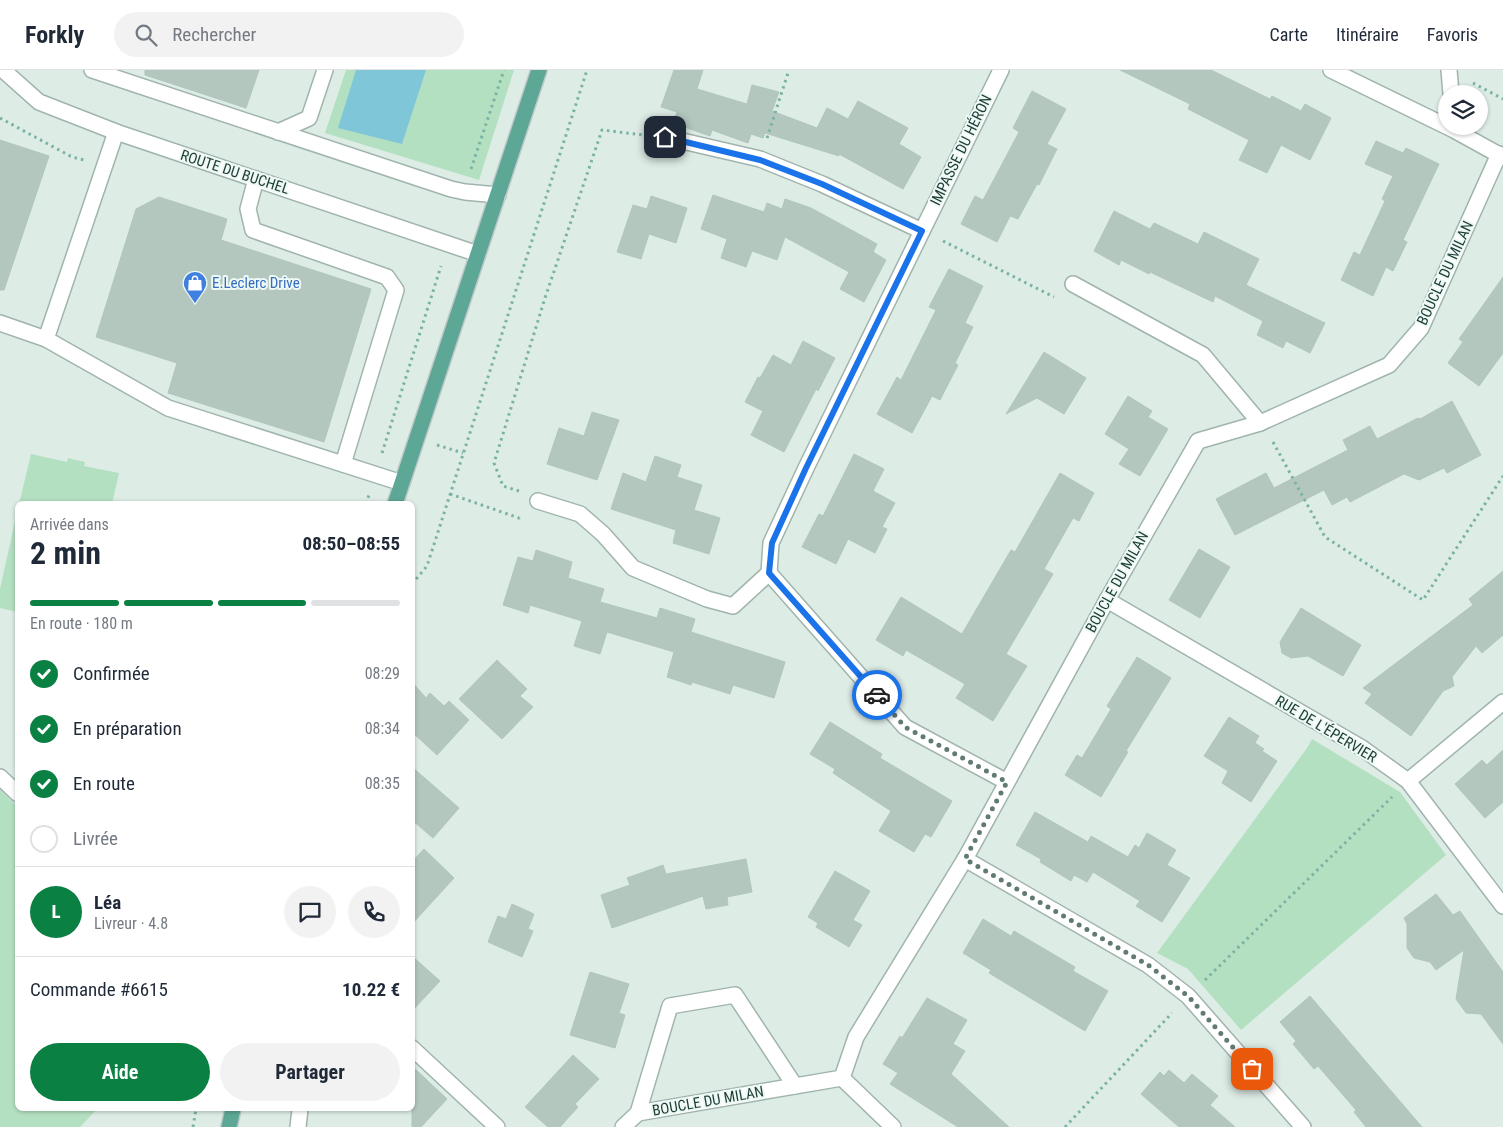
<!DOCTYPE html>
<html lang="fr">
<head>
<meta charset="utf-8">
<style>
	body { margin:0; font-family:"Roboto Condensed",sans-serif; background:#f2f2f3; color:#1f2937; height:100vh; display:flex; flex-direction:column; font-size:19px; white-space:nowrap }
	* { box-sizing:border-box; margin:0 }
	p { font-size:16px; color:#747a83 }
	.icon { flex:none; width:28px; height:28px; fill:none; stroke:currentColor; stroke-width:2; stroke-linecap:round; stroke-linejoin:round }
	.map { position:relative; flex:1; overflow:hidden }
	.side { position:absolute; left:15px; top:431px; width:400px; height:610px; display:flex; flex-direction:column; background:#fff; border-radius:8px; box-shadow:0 1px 4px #0004 }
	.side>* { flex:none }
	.buttons { position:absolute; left:1438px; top:15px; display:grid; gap:10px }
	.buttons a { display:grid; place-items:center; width:50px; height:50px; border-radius:50%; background:#fff; box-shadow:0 1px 4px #0004; font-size:25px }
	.pin { position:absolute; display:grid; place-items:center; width:42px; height:42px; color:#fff; margin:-21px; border-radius:10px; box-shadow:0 2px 8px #0006 }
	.courier { position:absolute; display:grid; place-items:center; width:50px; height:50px; margin:-25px; border:4px solid #1a73e8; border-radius:50%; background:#fff; color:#222; box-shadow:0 1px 6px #0007 }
	.head em { font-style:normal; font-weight:700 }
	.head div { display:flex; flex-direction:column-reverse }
	.head { display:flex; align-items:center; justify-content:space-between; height:85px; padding:0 15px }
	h1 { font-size:32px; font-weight:700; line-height:38px }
	.bar { display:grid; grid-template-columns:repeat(4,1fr); gap:8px 5px; align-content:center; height:60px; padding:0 15px }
	.bar i { height:6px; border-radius:4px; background:#e0e1e3 }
	.bar .current { background:#0b8043 }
	.bar p { grid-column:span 4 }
	.line { display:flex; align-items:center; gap:12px; padding:0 15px; border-top:1px solid #e0e1e3 }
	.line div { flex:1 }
	.round { display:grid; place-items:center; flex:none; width:52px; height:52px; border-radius:26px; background:#f2f2f3 }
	ol { padding:0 15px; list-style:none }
	li { display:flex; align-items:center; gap:15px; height:55px }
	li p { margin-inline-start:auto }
	li .icon { padding:5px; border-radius:50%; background:#0b8043; color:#fff; stroke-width:4 }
	li:last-child { color:#747a83 }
	li i { width:28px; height:28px; border:2px solid #e0e1e3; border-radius:50% }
	.primary-button { display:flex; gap:10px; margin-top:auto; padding:10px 15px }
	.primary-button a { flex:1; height:58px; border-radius:30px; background:#0b8043; color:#fff; font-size:20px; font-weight:700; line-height:58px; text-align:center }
	.primary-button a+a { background:#f2f2f3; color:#1f2937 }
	header { display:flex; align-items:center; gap:30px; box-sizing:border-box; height:70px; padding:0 25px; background:#fff; border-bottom:1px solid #e0e1e3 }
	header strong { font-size:24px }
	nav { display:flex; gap:28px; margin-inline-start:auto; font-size:18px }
	.search { width:350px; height:45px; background:#f2f2f3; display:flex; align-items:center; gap:12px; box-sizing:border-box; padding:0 18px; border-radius:28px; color:#747a83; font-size:19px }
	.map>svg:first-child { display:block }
</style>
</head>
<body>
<header>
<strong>Forkly</strong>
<div class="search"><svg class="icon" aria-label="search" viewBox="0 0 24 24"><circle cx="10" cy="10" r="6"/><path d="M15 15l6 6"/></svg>Rechercher</div>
<nav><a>Carte</a><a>Itinéraire</a><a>Favoris</a></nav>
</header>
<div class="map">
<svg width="1503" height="1057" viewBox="0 0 1503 1057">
	<rect width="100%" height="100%" fill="#deece6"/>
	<!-- green -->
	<g fill="#b4e0c2">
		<path d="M346 0H514L479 110 325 63Z"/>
		<path d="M31 384 67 392 68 388 85 392 84 396 119 403 112 434H19Z"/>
		<path d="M17 442 18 542H17L0 538V519Z"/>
		<path d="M1312 669 1400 722 1446 785 1241 960 1188 899 1157 883 1307 678Z"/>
		<path d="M0 720 17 736 18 1039H97L80 1057H0Z"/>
	</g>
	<!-- water -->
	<path fill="#7ec6d8" d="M356 0H426L402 74 338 58Z"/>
	<!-- building -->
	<g fill="#b3c7bf" stroke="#b0c6be">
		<path d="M145 0H259L246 38 145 5Z"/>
		<path d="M674 0H703L697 19 747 34 752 15 779 22 772 41 817 58 827 38 848 49 858 31 908 58 899 74 921 87 903 119 839 84V86L765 63 763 68 751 64 748 73 712 60 710 66 673 53 677 42 661 37Z"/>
		<path d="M1120 0H1211L1270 29 1272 26 1301 41 1305 34 1331 48 1310 90 1281 75 1267 103 1239 90 1249 70 1188 39 1190 34Z"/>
		<path d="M1032 21 1066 39 1047 74 1057 79 1039 115 1037 114 1018 149 1010 146 997 172 961 154 975 126 983 130 1019 62 1013 58Z"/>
		<path d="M0 70 49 86 4 220H0Z"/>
		<path d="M1376 71 1403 83 1406 78 1439 94 1403 170 1407 172 1393 201 1386 197 1373 226 1341 210 1354 182 1360 185 1385 131 1382 129 1393 106 1365 94Z"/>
		<path d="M713 125 764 142 767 133 782 139 785 129 811 138 877 174 873 182 886 190 864 232 840 219 849 202 785 167 777 190 752 181 746 197 721 188 727 169 701 159Z"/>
		<path d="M651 126 687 138 676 173 649 164 641 189 617 182 633 135 647 139Z"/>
		<path d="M159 127 227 149 221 170 371 219 324 372 168 323 177 293 96 267 136 139Z"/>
		<path d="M1114 141 1150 159 1154 153 1198 174 1204 162 1259 189 1246 215 1325 253 1310 283 1286 271 1283 278 1257 265 1263 251 1215 226 1213 232 1150 202 1149 204 1121 190 1119 195 1094 181Z"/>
		<path d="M949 199 983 216 965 253 973 257 955 293 958 295 940 330 932 326 912 363 877 344 897 307 901 310 936 240 929 237Z"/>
		<path d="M1503 207V283L1479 316 1448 293 1463 272 1459 269Z"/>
		<path d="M803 271 835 288 818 321 816 319 784 382 751 365 763 341 745 332 758 307 760 308 773 285 791 295Z"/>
		<path d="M1044 282 1086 308 1064 344 1037 328 1006 344Z"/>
		<path d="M1128 326 1152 341 1148 347 1168 359 1140 406 1119 394 1129 379 1105 364Z"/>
		<path d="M1452 331 1481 385 1447 403 1444 398 1419 410 1404 404 1350 432 1347 427 1332 435 1324 420 1235 465 1216 429 1266 403 1274 418 1348 380 1343 370 1370 356 1377 369 1418 348 1420 349Z"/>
		<path d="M592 342 619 350 597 410 547 394 559 358 584 366Z"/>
		<path d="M854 384 884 399 873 421 895 433 882 457 887 459 875 483 848 469 836 494 802 477 819 444 823 446Z"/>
		<path d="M655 386 681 395 677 407 702 415 694 440 720 448 709 484 673 473 676 460 611 439 623 403 646 412Z"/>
		<path d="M1060 403 1094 423 1079 451 1073 448 1044 499 1053 504 1006 584 1027 596 993 651 956 628 965 614 906 580 903 586 876 570 901 527 962 564 1011 480 1015 482Z"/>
		<path d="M1199 479 1230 497 1200 548 1169 530Z"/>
		<path d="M536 480 572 492 568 508 604 519 600 532 657 548 660 538 695 549 691 562 785 592 774 628 733 615 730 624 692 612 691 615 667 607 674 582 607 562 600 584 574 576 582 551 530 535 528 543 503 535 518 487 533 491Z"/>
		<path d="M1503 501V565L1482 583 1476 576 1452 607 1454 616 1443 621 1411 666 1365 633 1372 624 1363 618 1473 535 1469 529Z"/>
		<path d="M1301 538 1361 575 1343 606 1308 586 1291 588 1282 583 1280 572Z"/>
		<path d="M1137 587 1171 608 1126 681 1128 682 1101 727 1065 705 1077 685 1082 688 1111 639 1107 636Z"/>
		<path d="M497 590 527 619 520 626 533 637 502 669 459 629Z"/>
		<path d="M412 612 426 628 430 623 444 636 449 631 469 650 437 685 412 662Z"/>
		<path d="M1229 647 1259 666 1255 673 1264 679 1262 681 1277 691 1251 732 1222 713 1228 701 1204 686Z"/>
		<path d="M830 652 882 684 880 688 952 731 931 767 925 764 914 782 879 761 891 741 833 703 835 699 810 684Z"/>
		<path d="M1503 680V732L1485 748 1455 714 1482 690 1487 695Z"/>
		<path d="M412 697 459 738 433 768 412 750Z"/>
		<path d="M1035 742 1088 772 1091 766 1128 787 1135 775 1139 778 1147 763 1176 780 1167 795 1190 808 1162 852 1136 836 1140 831 1093 802 1087 812 1074 805 1071 811 1040 792 1041 789 1016 775Z"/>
		<path d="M424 779 454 808 412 854V792Z"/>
		<path d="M746 789 752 822 727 827 728 835 706 839 703 826 612 858 601 825 630 815 627 808 663 795 666 804Z"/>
		<path d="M835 801 870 821 853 850 862 855 849 877 816 857 818 853 808 847Z"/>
		<path d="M1436 824 1453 845 1460 841 1503 902V974L1481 944 1466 943 1456 929 1464 880 1436 900 1430 892 1414 888 1407 878V854L1404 848Z"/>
		<path d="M512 834 534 844 528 859 533 861 522 887 488 872 498 846 506 849Z"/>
		<path d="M983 849 1011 866 1014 861 1075 897 1073 901 1108 921 1085 961 989 903 991 900 963 883Z"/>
		<path d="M412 886 440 911 412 941Z"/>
		<path d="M590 902 629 914 619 943 625 945 615 978 570 965Z"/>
		<path d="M1310 926 1362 987 1422 1057H1366L1354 1042 1356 1040 1318 996 1314 999 1293 974 1296 971 1280 952Z"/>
		<path d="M927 928 967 950 953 974 965 981 951 1004 1009 1057H958L890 1014 898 1003 883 994 900 966 902 968Z"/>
		<path d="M573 985 599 1009 575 1034 578 1037 560 1057H548L525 1037Z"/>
		<path d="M412 996 447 1029 421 1057H412Z"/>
		<path d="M1169 1000 1184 1013 1192 1004 1218 1026 1210 1035 1235 1057H1179L1141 1024 1160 1002 1164 1006Z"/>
	</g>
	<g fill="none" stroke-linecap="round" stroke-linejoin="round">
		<!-- minor casing -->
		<g stroke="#a0b4ae" stroke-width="18">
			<g id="minor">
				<path d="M3 0 39 32 116 62 478 184"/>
				<path d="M92 0 451 119 465 122 498 125"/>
				<path d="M1331 0 1454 60 1503 87"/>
				<path d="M1449 0 1451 24"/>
				<path d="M278 62 309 48 325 0"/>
				<path d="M665 67 760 89 822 114 922 161"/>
				<path d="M256 109 248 139 253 160 387 207 396 220 343 394"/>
				<path d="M1073 214 1203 285 1260 353"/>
				<path d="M0 253 46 269 168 338 402 413"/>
				<path d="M46 269 116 62"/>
				<path d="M538 431 580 444 603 464 633 498 707 529 733 536 769 503 771 473 806 398 1001 0"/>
				<path d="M769 503 905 657 1007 712"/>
				<path d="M1107 530 1362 678 1408 711 1503 836"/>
				<path d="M0 707 18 724"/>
				<path d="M1408 711 1503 632"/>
				<path d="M965 789 1148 895 1188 926 1303 1057"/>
				<path d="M412 978 497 1057"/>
				<path d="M638 1043 842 1008"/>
				<path d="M298 1057 300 1039"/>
				<path d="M623 1057 638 1043 670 936 735 925 795 1016"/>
				<path d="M893 1057 842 1008 856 967 965 789 1107 530 1198 371 1260 353 1389 295 1421 258 1499 84"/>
			</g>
		</g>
		<!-- major casing -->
		<g stroke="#c0c9c7" stroke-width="18">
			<g id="major">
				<path d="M395 434 539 0"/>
				<path d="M229 1057 233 1039"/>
			</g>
		</g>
		<!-- path -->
		<g stroke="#7ab3a4" stroke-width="3" stroke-dasharray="2.5 4" stroke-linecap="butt">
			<path d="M1473 13 1503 29"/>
			<path d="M0 48 72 87 84 90"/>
			<path d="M767 68 789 0"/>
			<path d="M471 99 504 0"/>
			<path d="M943 171 1054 227"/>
			<path d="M1273 372 1325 467 1423 530 1503 406"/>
			<path d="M437 375 463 383"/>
			<path d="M382 383 441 196"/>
			<path d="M519 421 503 416 494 393 545 228 602 60 644 65"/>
			<path d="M450 424 519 448 522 445"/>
			<path d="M366 434 369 425"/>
			<path d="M412 514 427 496 587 0"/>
			<path d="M1205 910 1392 727"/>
			<path d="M193 1057 196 1039"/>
			<path d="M1065 1057 1172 943"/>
		</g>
		<!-- minor -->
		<use href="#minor" stroke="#fff" stroke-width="15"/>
		<!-- major -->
		<use href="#major" stroke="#5da797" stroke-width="15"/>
	</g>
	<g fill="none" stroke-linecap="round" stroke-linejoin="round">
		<!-- done -->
		<path stroke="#617a74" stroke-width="5" stroke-dasharray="0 9" d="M877 625 905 657 1007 712 965 789 1148 895 1188 926 1252 999"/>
		<!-- route -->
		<path stroke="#1a73e8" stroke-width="6" d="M665 67 760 90 822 114 922 161 806 398 772 473 769 503 877 625"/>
	</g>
	<!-- icons -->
	<defs>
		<g id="shop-pin" transform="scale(1.25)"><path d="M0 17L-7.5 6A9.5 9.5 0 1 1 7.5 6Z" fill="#3f7fe0" stroke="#eef8f4"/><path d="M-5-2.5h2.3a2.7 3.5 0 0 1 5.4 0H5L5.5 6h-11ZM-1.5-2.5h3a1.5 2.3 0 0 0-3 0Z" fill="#fff"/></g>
	</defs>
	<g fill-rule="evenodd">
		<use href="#shop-pin" x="195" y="213"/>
	</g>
	<g text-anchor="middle" stroke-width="4" stroke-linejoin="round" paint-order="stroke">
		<!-- street labels -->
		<g font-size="15" fill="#1d3d36" stroke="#eef8f4">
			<text transform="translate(961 80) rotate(-64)" y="5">IMPASSE DU HÉRON</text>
			<text transform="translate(235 102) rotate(18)" y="5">ROUTE DU BUCHEL</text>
			<text transform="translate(1445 203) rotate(-65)" y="5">BOUCLE DU MILAN</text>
			<text transform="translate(1117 512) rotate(-61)" y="5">BOUCLE DU MILAN</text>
			<text transform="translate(1326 659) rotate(31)" y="5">RUE DE L'ÉPERVIER</text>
			<text transform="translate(708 1031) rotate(-10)" y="5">BOUCLE DU MILAN</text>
		</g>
		<!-- shop labels -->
		<g font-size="15" fill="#366cbe" stroke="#eef8f4" text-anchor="start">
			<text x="212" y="218">E.Leclerc Drive</text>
		</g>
	</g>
</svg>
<div class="buttons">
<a><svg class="icon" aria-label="layers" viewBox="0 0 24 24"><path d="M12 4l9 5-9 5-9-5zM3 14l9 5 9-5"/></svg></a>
</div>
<div class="pin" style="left:1252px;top:999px;background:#ea580c"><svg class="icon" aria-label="bag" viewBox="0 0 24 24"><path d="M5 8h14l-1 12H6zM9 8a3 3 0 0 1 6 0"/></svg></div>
<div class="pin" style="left:665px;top:67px;background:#1f2937"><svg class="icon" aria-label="home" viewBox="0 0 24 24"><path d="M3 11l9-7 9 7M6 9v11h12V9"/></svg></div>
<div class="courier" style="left:877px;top:625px"><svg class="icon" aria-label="car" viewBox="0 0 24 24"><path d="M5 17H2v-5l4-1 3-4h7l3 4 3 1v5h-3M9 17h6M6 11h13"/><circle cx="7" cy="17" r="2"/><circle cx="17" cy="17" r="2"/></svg></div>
<section class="side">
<div class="head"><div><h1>2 min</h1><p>Arrivée dans</p></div><em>08:50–08:55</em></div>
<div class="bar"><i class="current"></i><i class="current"></i><i class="current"></i><i></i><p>En route · 180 m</p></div>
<ol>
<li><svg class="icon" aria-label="check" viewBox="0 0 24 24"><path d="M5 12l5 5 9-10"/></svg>Confirmée<p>08:29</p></li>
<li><svg class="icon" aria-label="check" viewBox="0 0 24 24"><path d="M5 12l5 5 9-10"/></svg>En préparation<p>08:34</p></li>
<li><svg class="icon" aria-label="check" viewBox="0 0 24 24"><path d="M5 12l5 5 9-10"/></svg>En route<p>08:35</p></li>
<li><i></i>Livrée</li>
</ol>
<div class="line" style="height:90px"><b class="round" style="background:#0b8043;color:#fff">L</b><div><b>Léa</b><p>Livreur · 4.8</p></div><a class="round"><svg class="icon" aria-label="chat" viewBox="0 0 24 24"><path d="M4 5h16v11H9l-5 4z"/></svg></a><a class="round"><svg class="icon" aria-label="phone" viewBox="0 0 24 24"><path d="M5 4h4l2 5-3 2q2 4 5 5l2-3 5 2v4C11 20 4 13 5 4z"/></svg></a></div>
<div class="line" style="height:65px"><div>Commande #6615</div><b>10.22 €</b></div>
<div class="primary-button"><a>Aide</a><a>Partager</a></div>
</section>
</div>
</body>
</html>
